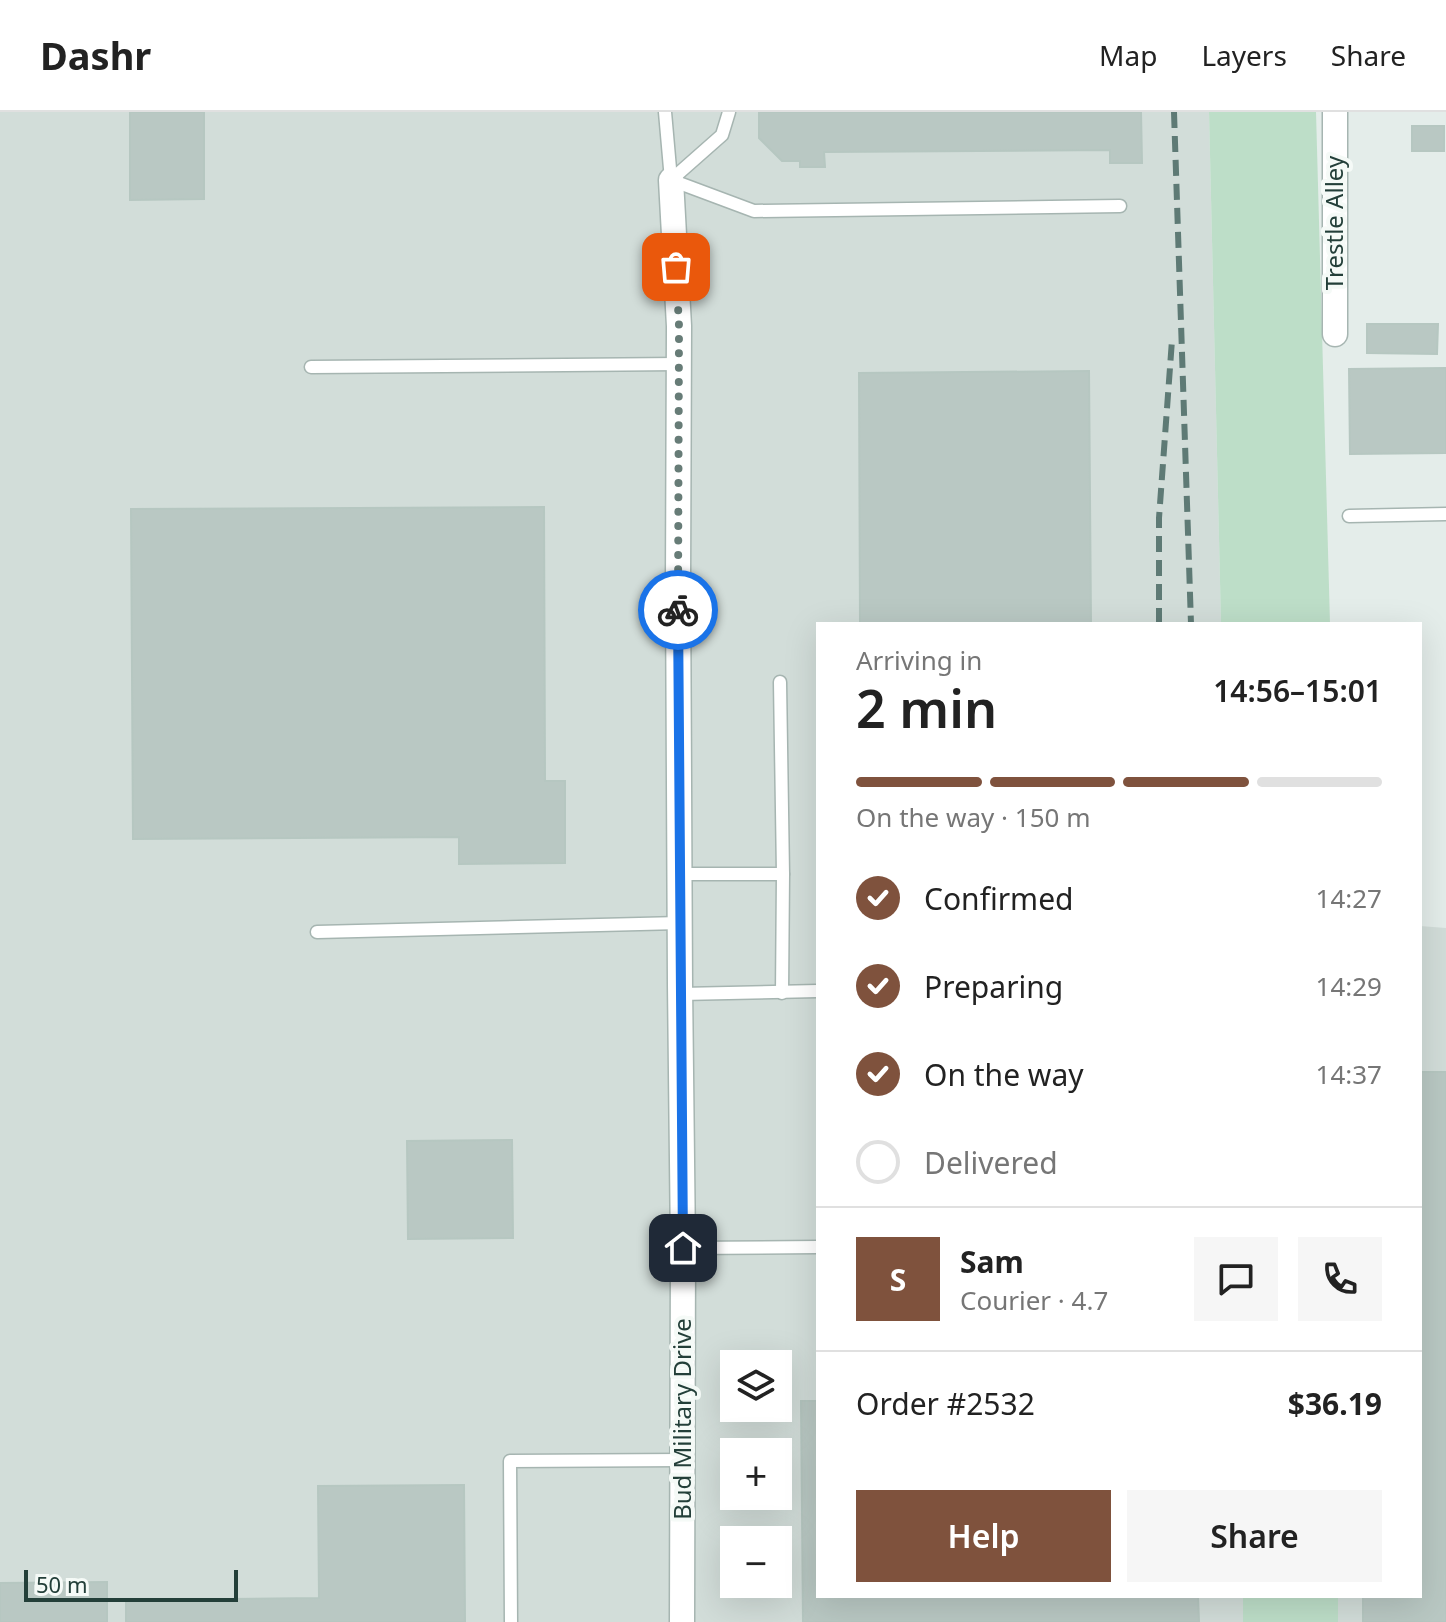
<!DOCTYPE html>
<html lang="en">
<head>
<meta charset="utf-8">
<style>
	body { margin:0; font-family:"Noto Sans",sans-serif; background:#f6f6f6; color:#222; height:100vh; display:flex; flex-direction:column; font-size:30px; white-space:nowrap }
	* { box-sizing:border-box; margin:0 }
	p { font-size:26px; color:#767676 }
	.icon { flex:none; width:44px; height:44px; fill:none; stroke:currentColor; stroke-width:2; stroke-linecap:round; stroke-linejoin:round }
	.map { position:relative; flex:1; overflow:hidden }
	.drawer { position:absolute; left:816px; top:510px; width:606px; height:976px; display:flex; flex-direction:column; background:#fff; border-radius:0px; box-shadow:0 8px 32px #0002 }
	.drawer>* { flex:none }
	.controls { position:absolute; left:720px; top:1238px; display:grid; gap:16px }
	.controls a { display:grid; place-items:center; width:72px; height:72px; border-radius:0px; background:#fff; box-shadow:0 8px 32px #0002; font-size:40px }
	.scale { position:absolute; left:24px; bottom:20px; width:214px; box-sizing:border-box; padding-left:8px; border:4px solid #233f39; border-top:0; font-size:22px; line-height:28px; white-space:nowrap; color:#233f39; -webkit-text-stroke:6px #f5faf7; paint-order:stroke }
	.pin { position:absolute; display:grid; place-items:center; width:68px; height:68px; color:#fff; margin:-34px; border-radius:16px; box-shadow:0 4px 12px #0006 }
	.courier { position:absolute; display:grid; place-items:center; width:80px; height:80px; margin:-40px; border:6px solid #1a73e8; border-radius:50%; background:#fff; color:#222; box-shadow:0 2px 10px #0007 }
	.overview em { font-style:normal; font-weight:600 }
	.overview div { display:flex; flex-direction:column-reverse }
	.overview { display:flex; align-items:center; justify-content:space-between; height:136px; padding:0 40px }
	h1 { font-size:52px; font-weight:600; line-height:60px }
	.bar { display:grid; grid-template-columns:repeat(4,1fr); gap:12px 8px; align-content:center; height:96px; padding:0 40px }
	.bar i { height:10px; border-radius:6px; background:#e0e0e0 }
	.bar .current { background:#7f523d }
	.bar p { grid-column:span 4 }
	.line { display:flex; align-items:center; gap:20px; padding:0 40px; border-top:2px solid #e0e0e0 }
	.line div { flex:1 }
	.round { display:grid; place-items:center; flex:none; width:84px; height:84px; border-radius:0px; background:#f6f6f6 }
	ol { padding:0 40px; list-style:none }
	li { display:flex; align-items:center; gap:24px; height:88px }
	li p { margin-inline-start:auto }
	li .icon { padding:8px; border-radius:50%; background:#7f523d; color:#fff; stroke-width:4 }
	li:last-child { color:#767676 }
	li i { width:44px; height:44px; border:4px solid #e0e0e0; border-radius:50% }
	.action { display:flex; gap:16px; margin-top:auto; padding:16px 40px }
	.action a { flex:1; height:92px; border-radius:0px; background:#7f523d; color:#fff; font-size:32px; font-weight:600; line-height:92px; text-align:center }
	.action a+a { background:#f6f6f6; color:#222 }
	header { display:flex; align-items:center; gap:48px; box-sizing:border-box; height:112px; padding:0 40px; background:#fff; border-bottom:2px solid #e0e0e0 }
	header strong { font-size:38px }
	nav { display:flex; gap:44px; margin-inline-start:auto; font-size:28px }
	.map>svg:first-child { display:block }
</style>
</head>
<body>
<header>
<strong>Dashr</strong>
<nav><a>Map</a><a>Layers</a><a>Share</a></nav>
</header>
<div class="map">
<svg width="1446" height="1510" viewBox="0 0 1446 1510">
	<rect width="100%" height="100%" fill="#e4edea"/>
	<!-- built -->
	<g fill="#d2ddd9" fill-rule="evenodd">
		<path d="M0 0H1209L1221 512H818V1484H1243V1510H0ZM734 1252H778V1296H734ZM734 1340H778V1384H734ZM734 1428H778V1472H734Z"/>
		<path d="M1420 814 1446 816V1510H1338V1484H1420Z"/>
	</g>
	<!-- green -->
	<g fill="#bddec8">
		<path d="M1209 0H1316L1330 512H1221Z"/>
		<rect x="1243" y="1484" width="95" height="26"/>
	</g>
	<!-- building -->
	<g fill="#b9c8c3" stroke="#b6c7c1" stroke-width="2">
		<path d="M130 0H204V87L130 88Z"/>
		<path d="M759 0H1141L1142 51H1110V38L824 40 825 55H800V49H782L759 26Z"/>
		<rect x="1412" y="14" width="32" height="25"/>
		<path d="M1367 212H1438L1437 242 1367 241Z"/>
		<path d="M1446 256V341L1350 342 1349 257Z"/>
		<path d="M1089 259 1091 512H860L859 261Z"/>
		<path d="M544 395 545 669H565V751L459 752V725L133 727 131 397Z"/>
		<path d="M1420 960H1446V1510H1363V1484H1420Z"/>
		<path d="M512 1028 513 1126 408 1127 407 1029Z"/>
		<path d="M801 1289H818V1484H1198L1199 1510H803Z"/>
		<path d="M464 1373 465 1510H126V1488L319 1486 318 1374Z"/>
		<path d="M107 1470V1510H0V1471Z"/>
	</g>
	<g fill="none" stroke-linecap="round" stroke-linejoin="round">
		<!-- service casing -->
		<g stroke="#a6b5b1" stroke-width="15">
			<g id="service">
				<path d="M665 0 671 68"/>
				<path d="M671 68 754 99 1120 94"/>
				<path d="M671 68 722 23 729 0"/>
				<path d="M311 255 679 252"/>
				<path d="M1349 404 1446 402"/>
				<path d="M780 570 783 762"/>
				<path d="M680 762H783L782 881"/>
				<path d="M317 820 680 811"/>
				<path d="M681 882 818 879"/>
				<path d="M683 1136 818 1135"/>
				<path d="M511 1510 510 1349 683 1348"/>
			</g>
		</g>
		<!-- minor casing -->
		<g stroke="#a6b5b1" stroke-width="27">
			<g id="minor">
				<path d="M671 68 679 214 678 470 680 873 683 1136 682 1510"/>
				<path d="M1335 222V0"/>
			</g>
		</g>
		<!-- service -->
		<use href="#service" stroke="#fff" stroke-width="12"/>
		<!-- minor -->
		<use href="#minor" stroke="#fff" stroke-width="24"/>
		<!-- rail -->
		<g stroke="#5e7a75" stroke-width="6" stroke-dasharray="16 8" stroke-linecap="butt">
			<path d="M1174 0 1191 512"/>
			<path d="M1159 512V406L1172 228"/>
		</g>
	</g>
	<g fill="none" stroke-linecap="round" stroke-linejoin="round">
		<!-- done -->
		<path stroke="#677c77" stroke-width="8" stroke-dasharray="0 14.4" d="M676 155 679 214 678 498"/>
		<!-- route -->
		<path stroke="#1a73e8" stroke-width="10" d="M678 498 683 1136"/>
	</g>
	<g text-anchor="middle" stroke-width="8" stroke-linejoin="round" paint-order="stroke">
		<!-- street labels -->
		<g font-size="24" fill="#233f39" stroke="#f5faf7">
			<text transform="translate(1335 111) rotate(-90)" y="8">Trestle Alley</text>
			<text transform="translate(683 1307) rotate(-90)" y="8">Bud Military Drive</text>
		</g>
	</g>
</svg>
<div class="controls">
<a><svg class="icon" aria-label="layers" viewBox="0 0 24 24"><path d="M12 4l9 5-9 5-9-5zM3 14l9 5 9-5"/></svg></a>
<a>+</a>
<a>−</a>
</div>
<div class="scale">50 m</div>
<div class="pin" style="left:676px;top:155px;background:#ea580c"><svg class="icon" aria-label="bag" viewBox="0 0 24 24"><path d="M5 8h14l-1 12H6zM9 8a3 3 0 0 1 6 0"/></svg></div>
<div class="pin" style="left:683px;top:1136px;background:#1f2937"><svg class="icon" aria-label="home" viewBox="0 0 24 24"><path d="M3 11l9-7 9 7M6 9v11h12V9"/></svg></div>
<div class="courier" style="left:678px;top:498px"><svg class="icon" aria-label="bike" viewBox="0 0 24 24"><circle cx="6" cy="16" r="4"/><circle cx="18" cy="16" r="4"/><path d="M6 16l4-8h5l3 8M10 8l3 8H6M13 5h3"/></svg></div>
<section class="drawer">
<div class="overview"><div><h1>2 min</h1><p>Arriving in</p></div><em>14:56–15:01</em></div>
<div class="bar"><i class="current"></i><i class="current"></i><i class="current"></i><i></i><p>On the way · 150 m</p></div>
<ol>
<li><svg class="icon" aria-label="check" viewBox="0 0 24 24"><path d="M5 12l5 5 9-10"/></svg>Confirmed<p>14:27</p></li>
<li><svg class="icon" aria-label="check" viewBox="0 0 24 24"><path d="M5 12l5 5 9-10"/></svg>Preparing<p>14:29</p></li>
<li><svg class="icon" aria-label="check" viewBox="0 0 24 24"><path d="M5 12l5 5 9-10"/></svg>On the way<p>14:37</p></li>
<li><i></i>Delivered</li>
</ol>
<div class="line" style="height:144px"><b class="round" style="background:#7f523d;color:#fff">S</b><div><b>Sam</b><p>Courier · 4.7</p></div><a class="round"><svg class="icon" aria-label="chat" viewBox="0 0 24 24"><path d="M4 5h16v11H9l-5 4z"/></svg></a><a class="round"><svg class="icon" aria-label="phone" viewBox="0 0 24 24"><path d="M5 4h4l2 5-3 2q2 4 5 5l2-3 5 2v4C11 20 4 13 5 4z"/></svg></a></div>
<div class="line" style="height:104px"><div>Order #2532</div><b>$36.19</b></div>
<div class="action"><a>Help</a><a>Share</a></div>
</section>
</div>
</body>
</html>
